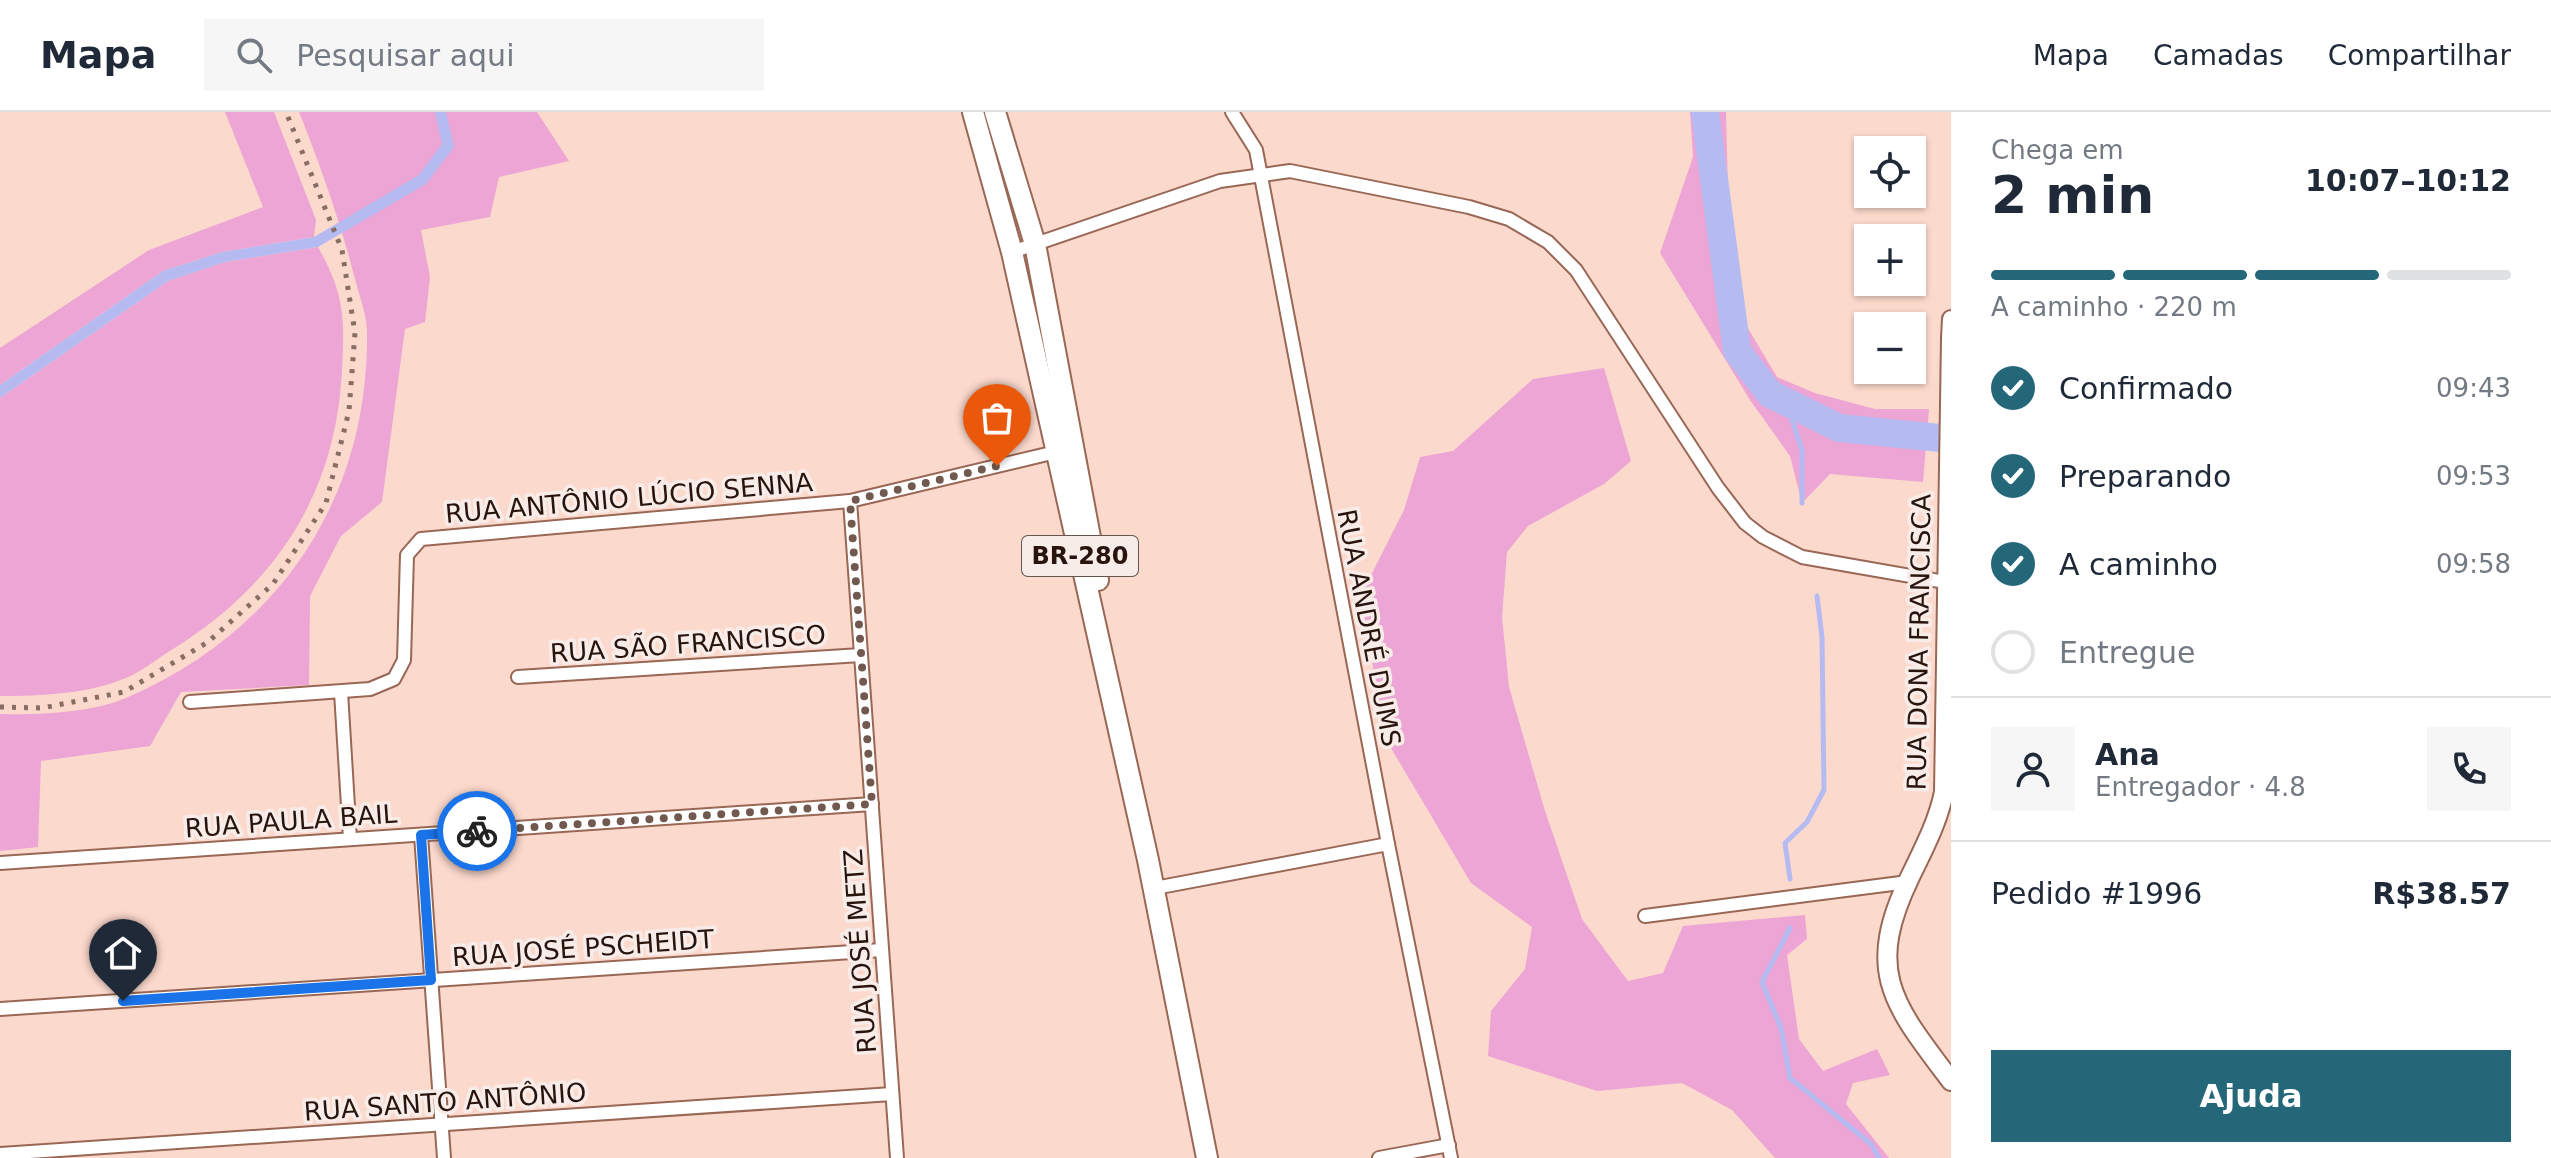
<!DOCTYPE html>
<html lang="pt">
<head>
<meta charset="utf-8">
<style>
	body { margin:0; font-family:"DejaVu Sans",sans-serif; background:#f6f6f7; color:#1f2937; height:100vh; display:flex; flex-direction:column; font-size:30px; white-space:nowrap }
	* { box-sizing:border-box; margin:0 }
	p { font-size:26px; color:#747a83 }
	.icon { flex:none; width:44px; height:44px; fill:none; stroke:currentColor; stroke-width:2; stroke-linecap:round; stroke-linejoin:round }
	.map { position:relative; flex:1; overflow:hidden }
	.sheet { display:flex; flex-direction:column; background:#fff; width:600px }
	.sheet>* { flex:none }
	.tools { position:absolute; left:1854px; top:24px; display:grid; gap:16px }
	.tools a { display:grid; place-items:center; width:72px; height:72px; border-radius:0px; background:#fff; box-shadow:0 2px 6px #0004; font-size:40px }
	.pin { position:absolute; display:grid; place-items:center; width:68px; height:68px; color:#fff; margin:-82px -34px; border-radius:50% 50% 50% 0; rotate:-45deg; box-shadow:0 0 8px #0007 }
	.pin .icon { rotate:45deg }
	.courier { position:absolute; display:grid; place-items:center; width:80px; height:80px; margin:-40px; border:6px solid #1a73e8; border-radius:50%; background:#fff; color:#222; box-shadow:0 2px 10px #0007 }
	.overview em { font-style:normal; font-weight:700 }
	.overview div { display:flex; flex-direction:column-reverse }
	.overview { display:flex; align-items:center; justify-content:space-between; height:136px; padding:0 40px }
	h1 { font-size:52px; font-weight:700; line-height:60px }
	.bar { display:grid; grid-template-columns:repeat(4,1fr); gap:12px 8px; align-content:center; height:96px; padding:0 40px }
	.bar i { height:10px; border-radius:6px; background:#e0e1e3 }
	.bar .selected { background:#246779 }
	.bar p { grid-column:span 4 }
	.line { display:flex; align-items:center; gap:20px; padding:0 40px; border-top:2px solid #e0e1e3 }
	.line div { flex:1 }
	.round { display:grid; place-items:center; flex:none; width:84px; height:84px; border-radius:0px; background:#f6f6f7 }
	ol { padding:0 40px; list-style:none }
	li { display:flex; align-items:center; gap:24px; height:88px }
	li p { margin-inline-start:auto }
	li .icon { padding:8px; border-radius:50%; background:#246779; color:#fff; stroke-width:4 }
	li:last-child { color:#747a83 }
	li i { width:44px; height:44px; border:4px solid #e0e1e3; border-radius:50% }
	.button { display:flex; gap:16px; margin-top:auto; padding:16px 40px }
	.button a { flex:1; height:92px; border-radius:0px; background:#246779; color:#fff; font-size:32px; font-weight:700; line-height:92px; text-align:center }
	header { display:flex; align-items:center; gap:48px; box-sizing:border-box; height:112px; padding:0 40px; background:#fff; border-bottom:2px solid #e0e1e3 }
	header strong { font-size:38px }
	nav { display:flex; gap:44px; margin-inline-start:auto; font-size:28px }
	.search { width:560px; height:72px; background:#f6f6f7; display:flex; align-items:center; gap:20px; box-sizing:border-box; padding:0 28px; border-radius:0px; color:#747a83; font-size:30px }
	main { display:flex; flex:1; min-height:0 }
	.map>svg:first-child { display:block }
</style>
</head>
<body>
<header>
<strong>Mapa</strong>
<div class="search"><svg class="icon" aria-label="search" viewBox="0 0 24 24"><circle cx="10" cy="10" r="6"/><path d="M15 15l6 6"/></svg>Pesquisar aqui</div>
<nav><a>Mapa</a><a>Camadas</a><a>Compartilhar</a></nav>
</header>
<main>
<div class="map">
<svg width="1951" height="1046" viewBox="0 0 1951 1046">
	<rect width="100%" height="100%" fill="#fcd9cd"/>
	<!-- green -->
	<g fill="#eca5d4">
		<path d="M225 0H274L316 108 314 125 222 140 163 159 0 273V236L149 138 263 95Z"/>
		<path d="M299 0H537L569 49 499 65 490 105 421 118 430 165 425 210 405 217 382 390 341 424 310 484 309 573 181 580 150 634 41 649 38 735 0 739V602C37 603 91 601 126 586 279 520 369 387 367 220 367 203 359 183 355 167 340 109 321 55 299 0Z"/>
		<path d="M1690 0H1726L1729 118 1743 208 1777 265 1815 281 1875 297H1929L1923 370 1830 362 1802 391 1790 344 1750 288 1660 141 1693 45Z"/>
		<path d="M318 135C344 181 345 205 342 258 336 381 277 472 173 537 158 546 143 559 126 566 89 582 40 584 0 584V286L168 169 225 150Z"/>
		<path d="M1604 256 1631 349 1604 372 1528 414 1507 440 1502 505 1509 575 1545 699 1582 807 1628 869 1663 861 1683 814 1805 803 1807 827 1787 843 1799 927 1823 959 1877 937 1890 963 1853 971 1846 992 1889 1046H1775L1732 998 1682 971 1597 979 1488 944 1491 899 1525 857 1532 815 1471 771 1385 626 1361 483 1404 398 1420 345 1453 339 1533 267Z"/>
	</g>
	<!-- water -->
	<path fill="#b5bbf1" d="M435 0H446L454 35 426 72 318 135 225 150 168 169 0 286V273L163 159 222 140 314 125 419 63 442 32Z"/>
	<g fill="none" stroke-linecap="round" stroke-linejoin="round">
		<!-- stream -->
		<g stroke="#b5bbf1" stroke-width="5">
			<path d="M1786 290 1802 338V391"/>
			<path d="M1790 767 1785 731 1807 710 1824 678 1822 525 1817 484"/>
			<path d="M1790 816 1762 870 1781 916 1790 966 1871 1032 1879 1046"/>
		</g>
		<!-- river -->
		<path stroke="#b5bbf1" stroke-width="28" d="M1705 0 1737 239 1770 282 1839 316 1951 327"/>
		<!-- minor casing -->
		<g stroke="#996755" stroke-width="16">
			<g id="minor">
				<path d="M1232 0 1256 38 1388 732 1451 1046"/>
				<path d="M1012 140 1220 69 1290 59 1469 95 1509 107 1548 130 1576 158 1718 376 1745 411 1763 425 1802 445 1951 471"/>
				<path d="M850 389 897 1046"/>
				<path d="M518 565 861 543"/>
				<path d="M341 580 350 727"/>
				<path d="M190 590 370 577 394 567 404 548 407 443 421 427 850 389 1060 339"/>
				<path d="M421 723 444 1046"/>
				<path d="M0 751 872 692"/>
				<path d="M1155 776 1388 732"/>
				<path d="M1645 804 1908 770"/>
				<path d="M0 897 882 838"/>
				<path d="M0 1042 892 982"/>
				<path d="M1379 1046 1449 1033"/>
			</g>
		</g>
		<!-- tertiary casing -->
		<g stroke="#996755" stroke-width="20">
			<path id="tertiary" d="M1950 227 1951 207"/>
		</g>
		<!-- secondary casing -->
		<g stroke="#996755" stroke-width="22">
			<path id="secondary" d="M1951 227 1944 680C1938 710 1923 738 1910 765 1864 860 1893 892 1951 969"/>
		</g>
		<!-- trunk casing -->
		<g stroke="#996755" stroke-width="24">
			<g id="trunk">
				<path d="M973 0 1012 140 1148 748 1207 1046"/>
				<path d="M995 0 1035 132 1098 468"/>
			</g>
		</g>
		<!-- minor -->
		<use href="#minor" stroke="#fff" stroke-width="12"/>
		<!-- tertiary -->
		<use href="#tertiary" stroke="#fff" stroke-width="16"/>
		<!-- secondary -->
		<use href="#secondary" stroke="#fff" stroke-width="18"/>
		<!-- trunk -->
		<use href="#trunk" stroke="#fff" stroke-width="20"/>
		<!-- rail -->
		<path stroke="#876d63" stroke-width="5" stroke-dasharray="4 8" stroke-linecap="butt" d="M0 595 42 596 124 580 208 530 273 472 326 391 349 299 355 221 342 138 286 0"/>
	</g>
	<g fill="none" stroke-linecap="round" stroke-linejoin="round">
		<!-- done -->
		<path stroke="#725950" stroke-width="8" stroke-dasharray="0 14.4" d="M477 719 872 692 850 389 997 354"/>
		<!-- route -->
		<path stroke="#1a73e8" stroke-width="10" d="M123 889 431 868 421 723 477 719"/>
	</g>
	<g text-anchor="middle" stroke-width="7" stroke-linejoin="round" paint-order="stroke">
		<!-- shield labels -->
		<rect fill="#f8ece8" stroke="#66554f" stroke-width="2" x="1022" y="424" width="116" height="40" rx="6"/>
		<g font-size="24" font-weight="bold" fill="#28140d">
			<text x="1080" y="452">BR-280</text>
		</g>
		<!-- street labels -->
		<g font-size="26" fill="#28140d" stroke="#f8ece8">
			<text transform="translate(629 386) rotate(-5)" y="9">RUA ANTÔNIO LÚCIO SENNA</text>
			<text transform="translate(1369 516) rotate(79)" y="9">RUA ANDRÉ DUMS</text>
			<text transform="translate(1919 530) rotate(-89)" y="9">RUA DONA FRANCISCA</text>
			<text transform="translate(688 532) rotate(-4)" y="9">RUA SÃO FRANCISCO</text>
			<text transform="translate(291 709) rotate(-4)" y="9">RUA PAULA BAIL</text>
			<text transform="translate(583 836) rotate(-4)" y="9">RUA JOSÉ PSCHEIDT</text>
			<text transform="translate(860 839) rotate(-94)" y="9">RUA JOSÉ METZ</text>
			<text transform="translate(445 990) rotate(-4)" y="9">RUA SANTO ANTÔNIO</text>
		</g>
	</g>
</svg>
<div class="tools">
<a><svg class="icon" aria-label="locate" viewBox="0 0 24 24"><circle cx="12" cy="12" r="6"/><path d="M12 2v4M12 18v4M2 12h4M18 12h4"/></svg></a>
<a>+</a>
<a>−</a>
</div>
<div class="pin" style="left:997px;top:354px;background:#ea580c"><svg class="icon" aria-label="bag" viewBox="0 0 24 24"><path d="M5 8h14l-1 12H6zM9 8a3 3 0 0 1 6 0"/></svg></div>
<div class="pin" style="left:123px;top:889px;background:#1f2937"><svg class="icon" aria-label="home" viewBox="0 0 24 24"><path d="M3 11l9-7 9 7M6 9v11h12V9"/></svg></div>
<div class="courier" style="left:477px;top:719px"><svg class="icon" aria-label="bike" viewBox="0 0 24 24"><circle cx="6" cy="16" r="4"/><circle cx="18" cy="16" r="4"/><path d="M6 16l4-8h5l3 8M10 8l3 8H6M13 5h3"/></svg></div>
</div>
<section class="sheet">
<div class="overview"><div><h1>2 min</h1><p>Chega em</p></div><em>10:07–10:12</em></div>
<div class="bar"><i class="selected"></i><i class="selected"></i><i class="selected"></i><i></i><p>A caminho · 220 m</p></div>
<ol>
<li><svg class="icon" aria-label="check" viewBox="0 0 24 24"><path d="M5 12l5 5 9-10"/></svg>Confirmado<p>09:43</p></li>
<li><svg class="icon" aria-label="check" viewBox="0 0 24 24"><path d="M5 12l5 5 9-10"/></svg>Preparando<p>09:53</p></li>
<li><svg class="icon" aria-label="check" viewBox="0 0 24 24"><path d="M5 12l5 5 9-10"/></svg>A caminho<p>09:58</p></li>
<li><i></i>Entregue</li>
</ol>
<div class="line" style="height:144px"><a class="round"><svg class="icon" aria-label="person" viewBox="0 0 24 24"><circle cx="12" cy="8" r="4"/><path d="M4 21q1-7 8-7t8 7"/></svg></a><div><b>Ana</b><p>Entregador · 4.8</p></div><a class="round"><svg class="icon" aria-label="phone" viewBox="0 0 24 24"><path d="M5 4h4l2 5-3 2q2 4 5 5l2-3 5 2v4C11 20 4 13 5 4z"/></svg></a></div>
<div class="line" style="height:104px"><div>Pedido #1996</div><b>R$38.57</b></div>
<div class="button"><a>Ajuda</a></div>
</section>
</main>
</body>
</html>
